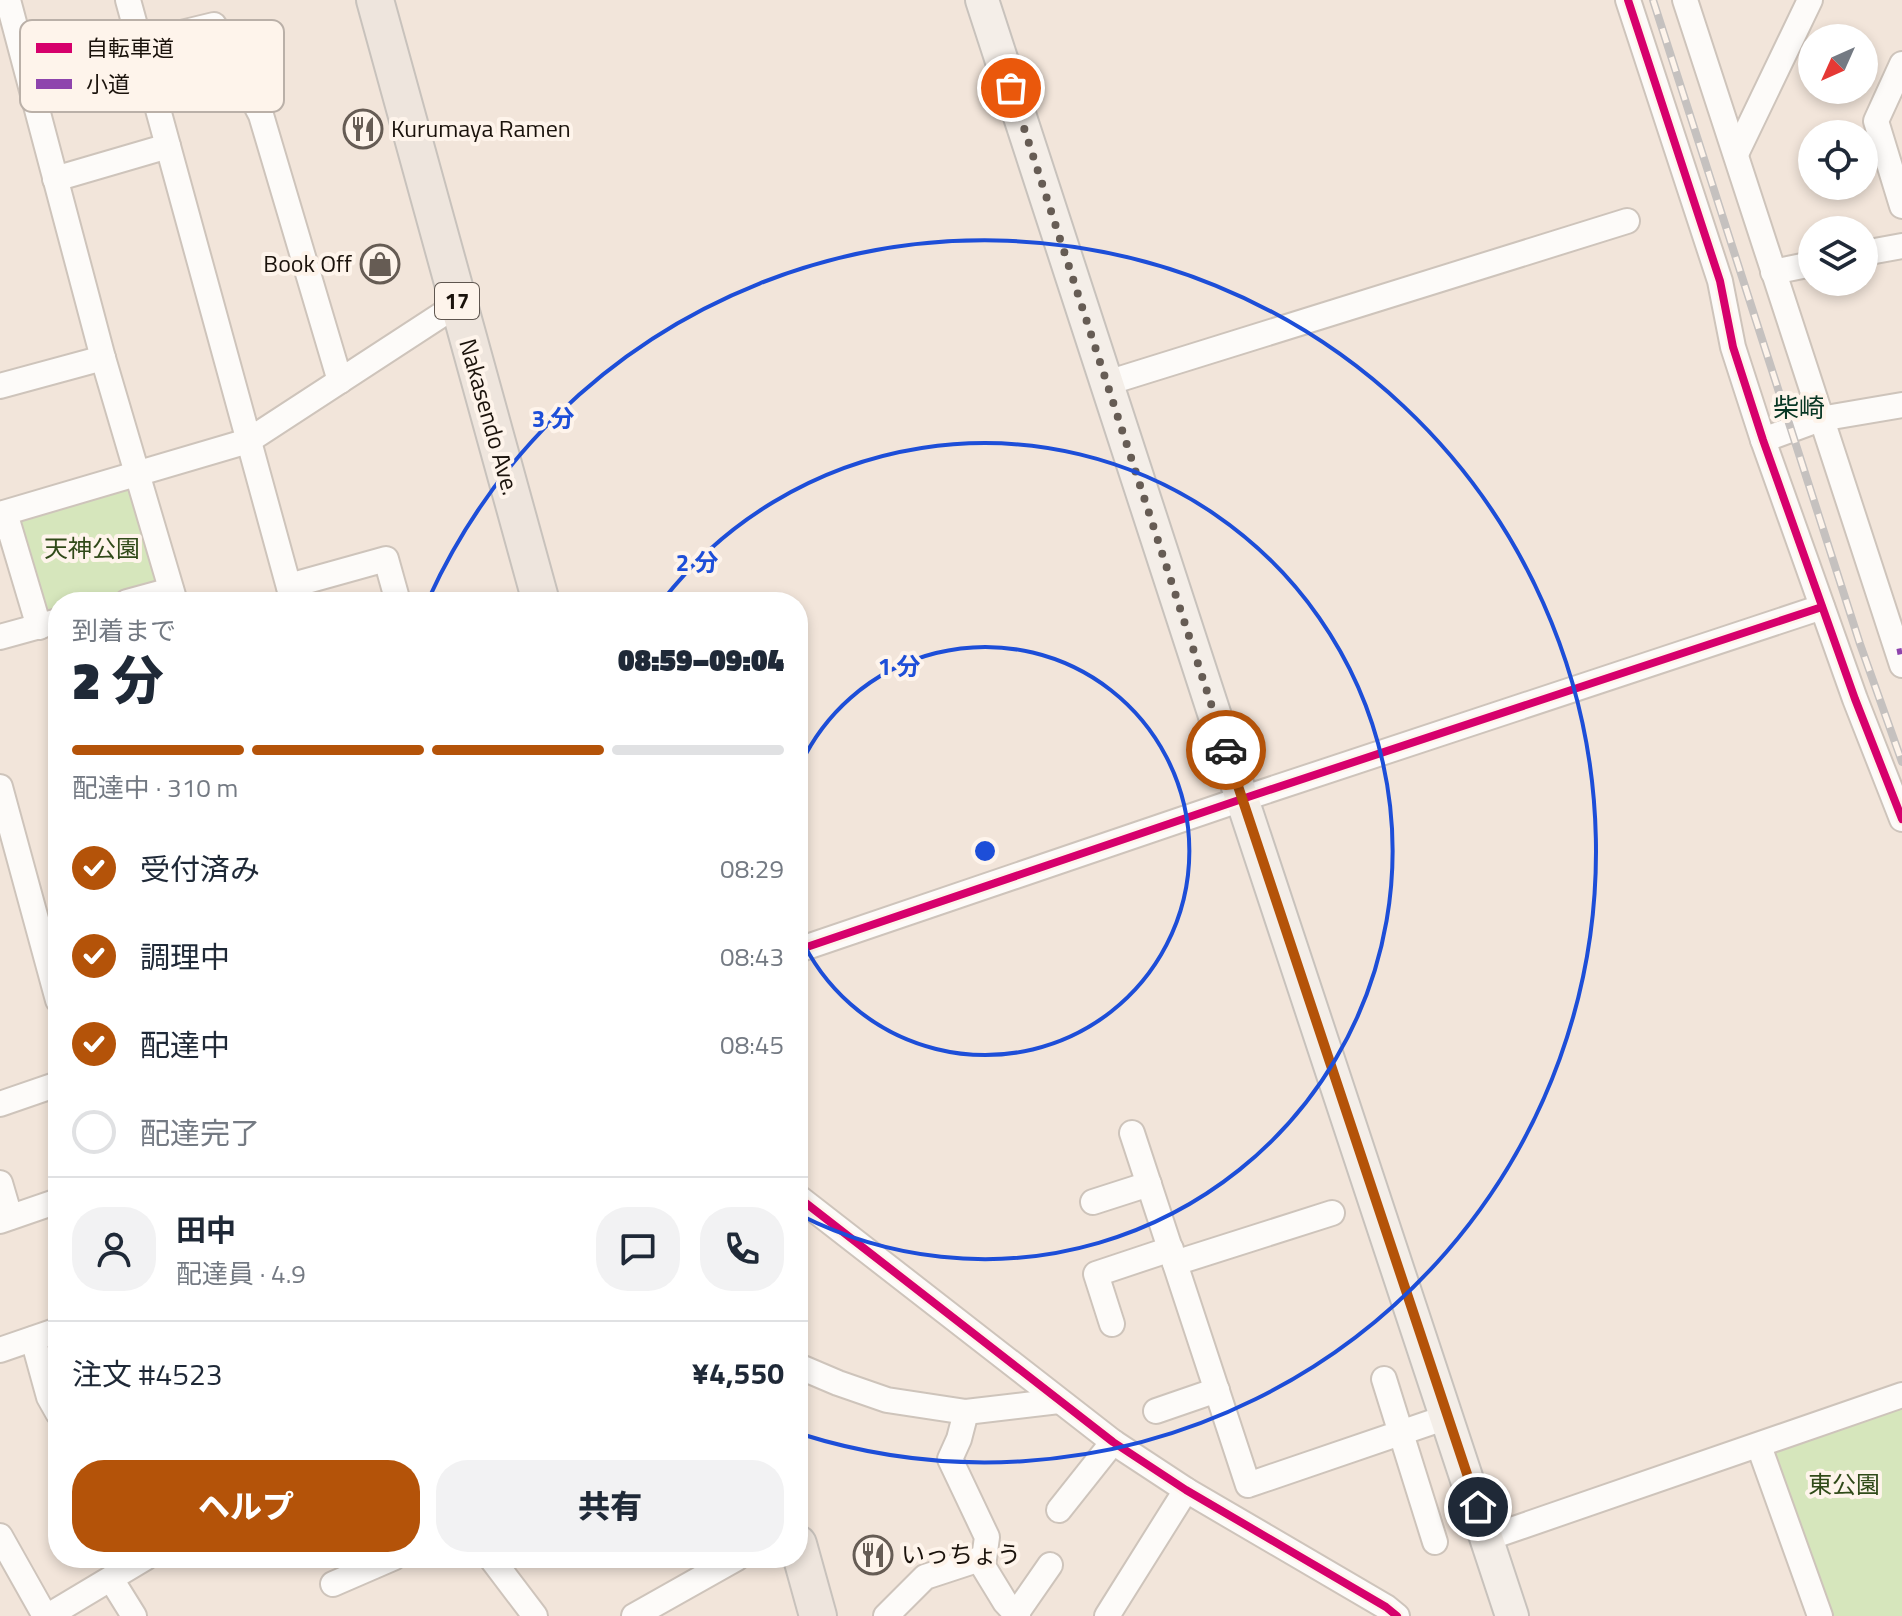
<!DOCTYPE html>
<html lang="ja">
<head>
<meta charset="utf-8">
<style>
	body { margin:0; font-family:"Titillium Web","Noto Sans JP",sans-serif; background:#f2f2f3; color:#1f2937; height:100vh; display:flex; flex-direction:column; font-size:30px; white-space:nowrap }
	* { box-sizing:border-box; margin:0 }
	p { font-size:26px; color:#747a83 }
	.icon { flex:none; width:44px; height:44px; fill:none; stroke:currentColor; stroke-width:2; stroke-linecap:round; stroke-linejoin:round }
	.map { position:relative; flex:1; overflow:hidden }
	.panel { position:absolute; left:48px; top:592px; width:760px; height:976px; display:flex; flex-direction:column; background:#fff; border-radius:32px; box-shadow:0 4px 12px #0003 }
	.panel>* { flex:none }
	.needle { width:52px; rotate:225deg }
	.tools { position:absolute; left:1798px; top:24px; display:grid; gap:16px }
	.tools a { display:grid; place-items:center; width:80px; height:80px; border-radius:50%; background:#fff; box-shadow:0 4px 12px #0003; font-size:40px }
	.pin { position:absolute; display:grid; place-items:center; width:68px; height:68px; color:#fff; margin:-34px; border:4px solid #fff; border-radius:50%; box-shadow:0 2px 8px #0007 }
	.courier { position:absolute; display:grid; place-items:center; width:80px; height:80px; margin:-40px; border:6px solid #b45309; border-radius:50%; background:#fff; color:#222; box-shadow:0 2px 10px #0007 }
	.head em { font-style:normal; font-weight:800 }
	.head div { display:flex; flex-direction:column-reverse }
	.head { display:flex; align-items:center; justify-content:space-between; height:136px; padding:0 24px }
	h1 { font-size:52px; font-weight:800; line-height:60px }
	.bar { display:grid; grid-template-columns:repeat(4,1fr); gap:12px 8px; align-content:center; height:96px; padding:0 24px }
	.bar i { height:10px; border-radius:6px; background:#e0e1e3 }
	.bar .on { background:#b45309 }
	.bar p { grid-column:span 4 }
	.line { display:flex; align-items:center; gap:20px; padding:0 24px; border-top:2px solid #e0e1e3 }
	.line div { flex:1 }
	.round { display:grid; place-items:center; flex:none; width:84px; height:84px; border-radius:32px; background:#f2f2f3 }
	ol { padding:0 24px; list-style:none }
	li { display:flex; align-items:center; gap:24px; height:88px }
	li p { margin-inline-start:auto }
	li .icon { padding:8px; border-radius:50%; background:#b45309; color:#fff; stroke-width:4 }
	li:last-child { color:#747a83 }
	li i { width:44px; height:44px; border:4px solid #e0e1e3; border-radius:50% }
	.cta { display:flex; gap:16px; margin-top:auto; padding:16px 24px }
	.cta a { flex:1; height:92px; border-radius:32px; background:#b45309; color:#fff; font-size:32px; font-weight:800; line-height:92px; text-align:center }
	.cta a+a { background:#f2f2f3; color:#1f2937 }
	.map>svg:first-child { display:block }
</style>
</head>
<body>
<div class="map">
<svg width="1902" height="1616" viewBox="0 0 1902 1616">
	<rect width="100%" height="100%" fill="#f2e5da"/>
	<!-- green -->
	<g fill="#d6e6bc">
		<path d="M123 488 132 493 156 579 151 585 92 602H58V611L46 615 18 518Z"/>
		<path d="M1902 1404V1616H1832L1770 1454 1776 1447Z"/>
	</g>
	<g fill="none" stroke-linecap="round" stroke-linejoin="round">
		<!-- minor casing -->
		<g stroke="#cec4bb" stroke-width="28">
			<g id="minor">
				<path d="M8 0 103 358 175 602"/>
				<path d="M128 0 293 602"/>
				<path d="M1628 0 1720 281 1733 347 1763 440 1855 699 1902 819"/>
				<path d="M1685 0 1902 665"/>
				<path d="M140 43 214 25 261 115 340 381"/>
				<path d="M1902 64 1876 121 1902 206"/>
				<path d="M1736 154 1810 0"/>
				<path d="M55 179 168 146"/>
				<path d="M1864 253 1902 246"/>
				<path d="M1773 272 1812 264"/>
				<path d="M1107 383 1627 221"/>
				<path d="M0 386 103 358"/>
				<path d="M1763 440 1820 419 1902 405"/>
				<path d="M5 513 39 627"/>
				<path d="M0 514 248 441 458 304"/>
				<path d="M289 586 386 559 398 602"/>
				<path d="M127 602 171 590"/>
				<path d="M0 637 58 621"/>
				<path d="M0 787 58 1000"/>
				<path d="M798 950 1242 799 1822 607"/>
				<path d="M0 1104 58 1084"/>
				<path d="M1132 1133 1248 1485 1447 1417"/>
				<path d="M0 1183 10 1217"/>
				<path d="M798 1197 1113 1442 1186 1490 1386 1607 1397 1616"/>
				<path d="M1093 1202 1149 1184"/>
				<path d="M0 1221 58 1201"/>
				<path d="M1175 1263 1332 1213"/>
				<path d="M1112 1324 1096 1274 1171 1249"/>
				<path d="M33 1339 49 1397 58 1413"/>
				<path d="M0 1350 58 1330"/>
				<path d="M798 1366 838 1383 887 1400 966 1412 1059 1401"/>
				<path d="M1384 1379 1435 1542"/>
				<path d="M1156 1411 1217 1390"/>
				<path d="M966 1412 959 1439 950 1459 987 1537 983 1566 1005 1602 1018 1616"/>
				<path d="M1759 1446 1820 1616"/>
				<path d="M1059 1510 1113 1442"/>
				<path d="M0 1536 45 1616"/>
				<path d="M1488 1538 1902 1395"/>
				<path d="M491 1558 535 1616"/>
				<path d="M111 1579 134 1616"/>
				<path d="M333 1584 393 1558"/>
				<path d="M1016 1614 1050 1565"/>
				<path d="M48 1616 145 1558"/>
				<path d="M634 1616 737 1558"/>
				<path d="M886 1616 925 1577 983 1558"/>
				<path d="M1107 1616 1186 1490"/>
			</g>
		</g>
		<!-- major casing -->
		<g stroke="#c8c2bc" stroke-width="36">
			<path id="major" d="M982 0 1242 799 1512 1616"/>
		</g>
		<!-- highway casing -->
		<g stroke="#c8c2bc" stroke-width="40">
			<g id="highway">
				<path d="M375 0 541 602"/>
				<path d="M798 1544 818 1616"/>
			</g>
		</g>
		<!-- minor -->
		<use href="#minor" stroke="#fdfbf9" stroke-width="24"/>
		<!-- major -->
		<use href="#major" stroke="#f4eee8" stroke-width="32"/>
		<!-- highway -->
		<use href="#highway" stroke="#eee5dd" stroke-width="36"/>
		<!-- rail casing -->
		<g stroke="#c5c1bf" stroke-width="8">
			<path id="rail" d="M1653 0 1860 644 1902 762"/>
		</g>
		<!-- rail -->
		<use href="#rail" stroke="#fef4eb" stroke-width="5" stroke-dasharray="15" stroke-linecap="butt"/>
		<!-- quiet -->
		<path stroke="#8e44ad" stroke-width="6" stroke-dasharray="12 6" stroke-linecap="butt" d="M1897 652 1902 651"/>
		<!-- cycleway casing -->
		<g stroke="#fef4eb" stroke-width="13">
			<g id="cycleway">
				<path d="M1628 0 1720 281 1733 347 1763 440 1855 699 1902 819"/>
				<path d="M798 950 1242 799 1822 607"/>
				<path d="M798 1197 1113 1442 1186 1490 1386 1607 1397 1616"/>
			</g>
		</g>
		<!-- cycleway -->
		<use href="#cycleway" stroke="#d6006c" stroke-width="8"/>
	</g>
	<g fill="none" stroke-linecap="round" stroke-linejoin="round">
		<!-- done -->
		<path stroke="#665c54" stroke-width="8" stroke-dasharray="0 14.4" d="M1011 88 1226 750"/>
		<!-- route -->
		<path stroke="#b45309" stroke-width="10" d="M1226 750 1478 1507"/>
	</g>
	<!-- distance rings -->
	<g fill="none" stroke="#1d4ed8" stroke-width="4">
		<path d="M799 768A204 204 0 1 1 799 934"/>
		<path d="M663 600A408 408 0 1 1 800 1215"/>
		<path d="M429 598A611 611 0 1 1 801 1434"/>
	</g>
	<!-- icons -->
	<defs>
		<g id="restaurant-ring" transform="scale(2)"><circle r="9.5" fill="#fef4eb" stroke="#665c54" stroke-width="1.5"/><path d="M-5-6h1v4h1v-4h1v4h1v-4h1v5L-1.5 .5V6h-2V.5L-5-1ZM5-6V6H3V1.5H1.5Q1.5-4 5-6Z" fill="#665c54"/></g>
		<g id="shop-ring" transform="scale(2)"><circle r="9.5" fill="#fef4eb" stroke="#665c54" stroke-width="1.5"/><path d="M-5-2.5h2.3a2.7 3.5 0 0 1 5.4 0H5L5.5 6h-11ZM-1.5-2.5h3a1.5 2.3 0 0 0-3 0Z" fill="#665c54"/></g>
	</defs>
	<g fill-rule="evenodd">
		<use href="#restaurant-ring" x="363" y="129"/>
		<use href="#shop-ring" x="380" y="264"/>
		<use href="#restaurant-ring" x="873" y="1555"/>
	</g>
	<g text-anchor="middle" stroke-width="8" stroke-linejoin="round" paint-order="stroke">
		<!-- shield labels -->
		<rect fill="#fef4eb" stroke="#5f564f" stroke-width="2" x="435" y="283" width="44" height="36" rx="6"/>
		<g font-size="22" font-weight="bold" fill="#1b130c">
			<text x="457" y="309">17</text>
		</g>
		<!-- poi labels -->
		<g font-size="24" fill="#1b130c" stroke="#fef4eb" text-anchor="start">
			<text x="391" y="137">Kurumaya Ramen</text>
			<text x="352" y="272" text-anchor="end">Book Off</text>
			<text x="901" y="1563">いっちょう</text>
		</g>
		<!-- street labels -->
		<g font-size="24" fill="#1b130c" stroke="#fef4eb">
			<text transform="translate(489 417) rotate(74)" y="8">Nakasendo Ave.</text>
		</g>
		<!-- park labels -->
		<g font-size="24" fill="#304a19" stroke="#fef4eb">
			<text x="92" y="557">天神公園</text>
			<text x="1844" y="1493">東公園</text>
		</g>
		<!-- neighbourhood labels -->
		<g font-size="26" fill="#073623" stroke="#fef4eb">
			<text x="1799" y="417">柴崎</text>
		</g>
	</g>
	<!-- legend -->
	<rect x="20" y="20" width="264" height="92" rx="12" fill="#fef4eb" stroke="#bab0a8" stroke-width="2"/>
	<rect x="36" y="43" width="36" height="10" fill="#d6006c"/>
	<rect x="36" y="79" width="36" height="10" fill="#8e44ad"/>
	<g font-size="22" fill="#1b130c">
		<text x="86" y="56">自転車道</text>
		<text x="86" y="92">小道</text>
	</g>
	<circle cx="985" cy="851" r="12" fill="#1d4ed8" stroke="#fef4eb" stroke-width="4"/>
	<g font-size="24" text-anchor="middle" font-weight="bold" fill="#1d4ed8" stroke="#fef4eb" stroke-width="8" stroke-linejoin="round" paint-order="stroke">
		<text x="553" y="427">3 分</text>
		<text x="697" y="571">2 分</text>
		<text x="899" y="675">1 分</text>
	</g>
</svg>
<div class="tools">
<a><svg class="needle" viewBox="-14 -14 28 28"><path d="M0-13l5 13h-10z" fill="#e53935"/><path d="M0 13l5-13h-10z" fill="#747a83"/></svg></a>
<a><svg class="icon" aria-label="locate" viewBox="0 0 24 24"><circle cx="12" cy="12" r="6"/><path d="M12 2v4M12 18v4M2 12h4M18 12h4"/></svg></a>
<a><svg class="icon" aria-label="layers" viewBox="0 0 24 24"><path d="M12 4l9 5-9 5-9-5zM3 14l9 5 9-5"/></svg></a>
</div>
<div class="pin" style="left:1011px;top:88px;background:#ea580c"><svg class="icon" aria-label="bag" viewBox="0 0 24 24"><path d="M5 8h14l-1 12H6zM9 8a3 3 0 0 1 6 0"/></svg></div>
<div class="pin" style="left:1478px;top:1507px;background:#1f2937"><svg class="icon" aria-label="home" viewBox="0 0 24 24"><path d="M3 11l9-7 9 7M6 9v11h12V9"/></svg></div>
<div class="courier" style="left:1226px;top:750px"><svg class="icon" aria-label="car" viewBox="0 0 24 24"><path d="M5 17H2v-5l4-1 3-4h7l3 4 3 1v5h-3M9 17h6M6 11h13"/><circle cx="7" cy="17" r="2"/><circle cx="17" cy="17" r="2"/></svg></div>
<section class="panel">
<div class="head"><div><h1>2 分</h1><p>到着まで</p></div><em>08:59–09:04</em></div>
<div class="bar"><i class="on"></i><i class="on"></i><i class="on"></i><i></i><p>配達中 · 310 m</p></div>
<ol>
<li><svg class="icon" aria-label="check" viewBox="0 0 24 24"><path d="M5 12l5 5 9-10"/></svg>受付済み<p>08:29</p></li>
<li><svg class="icon" aria-label="check" viewBox="0 0 24 24"><path d="M5 12l5 5 9-10"/></svg>調理中<p>08:43</p></li>
<li><svg class="icon" aria-label="check" viewBox="0 0 24 24"><path d="M5 12l5 5 9-10"/></svg>配達中<p>08:45</p></li>
<li><i></i>配達完了</li>
</ol>
<div class="line" style="height:144px"><a class="round"><svg class="icon" aria-label="person" viewBox="0 0 24 24"><circle cx="12" cy="8" r="4"/><path d="M4 21q1-7 8-7t8 7"/></svg></a><div><b>田中</b><p>配達員 · 4.9</p></div><a class="round"><svg class="icon" aria-label="chat" viewBox="0 0 24 24"><path d="M4 5h16v11H9l-5 4z"/></svg></a><a class="round"><svg class="icon" aria-label="phone" viewBox="0 0 24 24"><path d="M5 4h4l2 5-3 2q2 4 5 5l2-3 5 2v4C11 20 4 13 5 4z"/></svg></a></div>
<div class="line" style="height:104px"><div>注文 #4523</div><b>¥4,550</b></div>
<div class="cta"><a>ヘルプ</a><a>共有</a></div>
</section>
</div>
</body>
</html>
